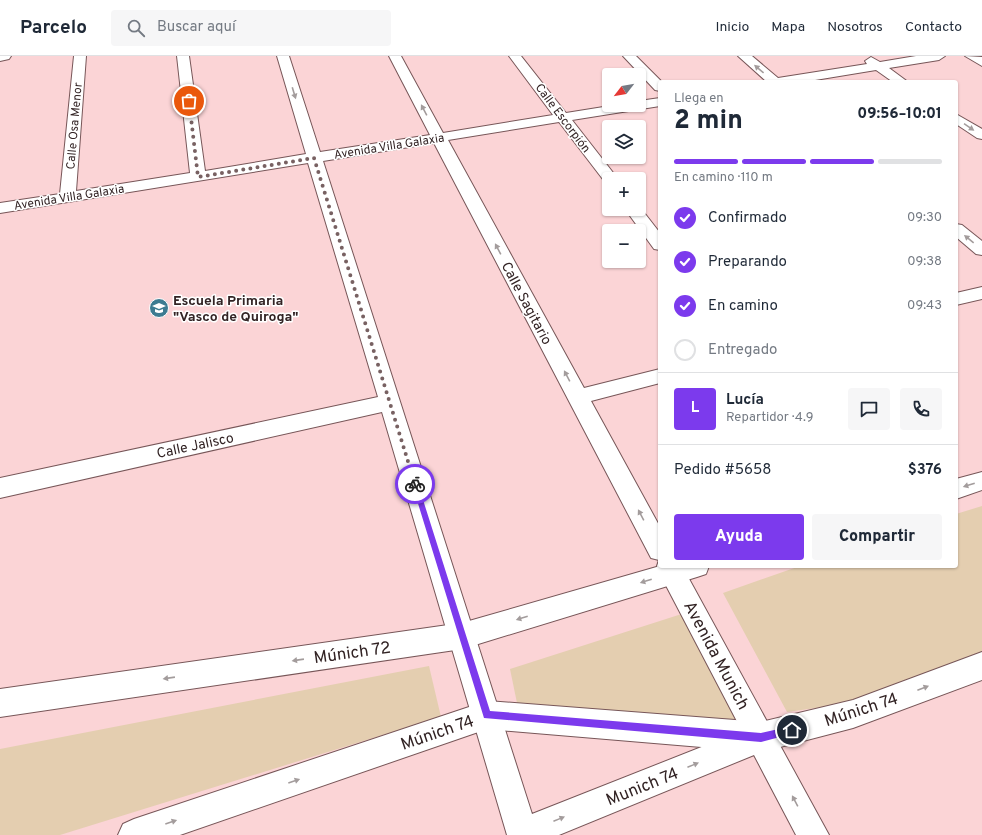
<!DOCTYPE html>
<html lang="es">
<head>
<meta charset="utf-8">
<style>
	body { margin:0; font-family:Overpass,sans-serif; background:#f6f6f7; color:#1f2937; height:100vh; display:flex; flex-direction:column; font-size:15px; white-space:nowrap }
	* { box-sizing:border-box; margin:0 }
	p { font-size:13px; color:#747a83 }
	.icon { flex:none; width:22px; height:22px; fill:none; stroke:currentColor; stroke-width:2; stroke-linecap:round; stroke-linejoin:round }
	.map { position:relative; flex:1; overflow:hidden }
	.panel { position:absolute; left:658px; top:24px; width:300px; height:488px; display:flex; flex-direction:column; background:#fff; border-radius:4px; box-shadow:0 1px 3px #0004 }
	.panel>* { flex:none }
	.needle { width:26px; rotate:239deg }
	.buttons { position:absolute; left:602px; top:12px; display:grid; gap:8px }
	.buttons a { display:grid; place-items:center; width:44px; height:44px; border-radius:4px; background:#fff; box-shadow:0 1px 3px #0004; font-size:20px }
	.pin { position:absolute; display:grid; place-items:center; width:34px; height:34px; color:#fff; margin:-17px; border:2px solid #fff; border-radius:50%; box-shadow:0 1px 4px #0007 }
	.courier { position:absolute; display:grid; place-items:center; width:40px; height:40px; margin:-20px; border:3px solid #7c3aed; border-radius:50%; background:#fff; color:#222; box-shadow:0 1px 5px #0007 }
	.summary em { font-style:normal; font-weight:800 }
	.summary div { display:flex; flex-direction:column-reverse }
	.summary { display:flex; align-items:center; justify-content:space-between; height:68px; padding:0 16px }
	h1 { font-size:26px; font-weight:800; line-height:30px }
	.bar { display:grid; grid-template-columns:repeat(4,1fr); gap:6px 4px; align-content:center; height:48px; padding:0 16px }
	.bar i { height:5px; border-radius:3px; background:#e0e1e3 }
	.bar .selected { background:#7c3aed }
	.bar p { grid-column:span 4 }
	.line { display:flex; align-items:center; gap:10px; padding:0 16px; border-top:1px solid #e0e1e3 }
	.line div { flex:1 }
	.round { display:grid; place-items:center; flex:none; width:42px; height:42px; border-radius:4px; background:#f6f6f7 }
	ol { padding:0 16px; list-style:none }
	li { display:flex; align-items:center; gap:12px; height:44px }
	li p { margin-inline-start:auto }
	li .icon { padding:4px; border-radius:50%; background:#7c3aed; color:#fff; stroke-width:4 }
	li:last-child { color:#747a83 }
	li i { width:22px; height:22px; border:2px solid #e0e1e3; border-radius:50% }
	.cta { display:flex; gap:8px; margin-top:auto; padding:8px 16px }
	.cta a { flex:1; height:46px; border-radius:4px; background:#7c3aed; color:#fff; font-size:16px; font-weight:800; line-height:46px; text-align:center }
	.cta a+a { background:#f6f6f7; color:#1f2937 }
	header { display:flex; align-items:center; gap:24px; box-sizing:border-box; height:56px; padding:0 20px; background:#fff; border-bottom:1px solid #e0e1e3 }
	header strong { font-size:19px }
	nav { display:flex; gap:22px; margin-inline-start:auto; font-size:14px }
	.search { width:280px; height:36px; background:#f6f6f7; display:flex; align-items:center; gap:10px; box-sizing:border-box; padding:0 14px; border-radius:4px; color:#747a83; font-size:15px }
	.map>svg:first-child { display:block }
</style>
</head>
<body>
<header>
<strong>Parcelo</strong>
<div class="search"><svg class="icon" aria-label="search" viewBox="0 0 24 24"><circle cx="10" cy="10" r="6"/><path d="M15 15l6 6"/></svg>Buscar aquí</div>
<nav><a>Inicio</a><a>Mapa</a><a>Nosotros</a><a>Contacto</a></nav>
</header>
<div class="map">
<svg width="982" height="779" viewBox="0 0 982 779">
	<rect width="100%" height="100%" fill="#fbd4d6"/>
	<!-- green -->
	<g fill="#e4ceb0">
		<path d="M982 450V611L903 640 787 656 723 537 800 510H956V458Z"/>
		<path d="M691 555 747 664 640 660 517 647 510 613Z"/>
		<path d="M429 610 441 661 60 779H0V693Z"/>
	</g>
	<g fill="none" stroke-linecap="round" stroke-linejoin="round">
		<!-- minor casing -->
		<g stroke="#775658" stroke-width="2">
			<g id="minor">
				<path d="M0 0H11L9 3 0 5Z"/>
				<path d="M74 0H86L76 135 190 117 177 0H189L205 115 306 98 277 0H289L320 96 430 79 389 0H401L443 77 553 59 509 0H521L566 57 616 49H639V45L660 42V50L572 64 618 123H609V127L605 126 559 66 448 84 584 332 660 313V327L591 345 660 471V510H682L829 779H796L754 699 559 779H507L382 356 0 442V422L378 341 308 107 0 157V147L60 138ZM434 87 651 502 659 504 657 510 660 518 742 675 532 758 323 105Z"/>
				<path d="M623 0H636L662 26H660V35L655 34Z"/>
				<path d="M738 0H752L778 22 867 8 865 5 871 1 880 6 916 0H945L939 4 889 12 908 26H893L876 14 803 26H767Z"/>
				<path d="M965 0 982 1V10Z"/>
				<path d="M956 58 982 73V83L977 82 956 68Z"/>
				<path d="M639 150 660 177V194L654 193 625 153H639Z"/>
				<path d="M956 168 962 169 982 185V199L976 198 956 181Z"/>
				<path d="M982 231V243L956 249V237Z"/>
			</g>
		</g>
		<!-- major casing -->
		<g stroke="#775658" stroke-width="2">
			<g id="major">
				<path d="M982 416V434L956 443V423Z"/>
				<path d="M660 510H709L706 518 697 521 462 593 0 661V633L462 567Z"/>
				<path d="M982 596V624L853 672 761 696 487 673 180 779H118L123 768 134 763 487 645 761 666 853 644Z"/>
			</g>
		</g>
		<!-- minor -->
		<use href="#minor" fill="#fff" fill-rule="evenodd"/>
		<!-- major -->
		<use href="#major" fill="#fff" fill-rule="evenodd"/>
	</g>
	<!-- one-way arrows -->
	<defs><path id="oneway-solid" d="M-6-.8H1V-3.2L6.5 0L1 3.2V.8H-6Z"/></defs>
	<g fill="#a39c9c">
		<use href="#oneway-solid" transform="translate(759 13) rotate(-140)"/>
		<use href="#oneway-solid" transform="translate(294 37) rotate(73)"/>
		<use href="#oneway-solid" transform="translate(424 54) rotate(-118)"/>
		<use href="#oneway-solid" transform="translate(969 71) rotate(34)"/>
		<use href="#oneway-solid" transform="translate(969 183) rotate(-141)"/>
		<use href="#oneway-solid" transform="translate(498 193) rotate(-118)"/>
		<use href="#oneway-solid" transform="translate(567 320) rotate(-118)"/>
		<use href="#oneway-solid" transform="translate(969 429) rotate(163)"/>
		<use href="#oneway-solid" transform="translate(641 459) rotate(-118)"/>
		<use href="#oneway-solid" transform="translate(646 525) rotate(163)"/>
		<use href="#oneway-solid" transform="translate(522 562) rotate(163)"/>
		<use href="#oneway-solid" transform="translate(298 604) rotate(172)"/>
		<use href="#oneway-solid" transform="translate(169 622) rotate(172)"/>
		<use href="#oneway-solid" transform="translate(923 632) rotate(-21)"/>
		<use href="#oneway-solid" transform="translate(693 709) rotate(-22)"/>
		<use href="#oneway-solid" transform="translate(294 725) rotate(-19)"/>
		<use href="#oneway-solid" transform="translate(795 745) rotate(-118)"/>
		<use href="#oneway-solid" transform="translate(559 763) rotate(-22)"/>
		<use href="#oneway-solid" transform="translate(171 766) rotate(-19)"/>
	</g>
	<!-- route -->
	<path fill="#7c3aed" d="M415 425 418 428 490 655 761 677 792 670 796 674 795 677 761 686 484 662 412 428Z"/>
	<g fill="none" stroke-linecap="round" stroke-linejoin="round">
		<!-- done -->
		<path stroke="#786162" stroke-width="4" stroke-dasharray="0 7.2" d="M189 45 198 121 314 102 415 428"/>
	</g>
	<!-- icons -->
	<defs>
		<g id="school-disc" transform="scale(1)"><circle r="9.5" fill="#3d7b91" stroke="#fff"/><path d="M0-5L7-2L0 1L-7-2ZM-4 1L0 2.5L4 1V4Q0 6-4 4Z" fill="#fff"/></g>
	</defs>
	<g fill-rule="evenodd">
		<use href="#school-disc" x="159" y="252"/>
	</g>
	<g text-anchor="middle" stroke-width="3" stroke-linejoin="round" paint-order="stroke">
		<!-- far-street labels -->
		<g font-size="12" fill="#322324" stroke="#fff">
			<text transform="translate(563 62) rotate(53)" y="4">Calle Escorpión</text>
			<text transform="translate(74 70) rotate(-85)" y="4">Calle Osa Menor</text>
			<text transform="translate(389 90) rotate(-9)" y="4">Avenida Villa Galaxia</text>
			<text transform="translate(69 141) rotate(-9)" y="4">Avenida Villa Galaxia</text>
		</g>
		<!-- poi labels -->
		<g font-size="14" font-weight="bold" fill="#322324" stroke="#fff" text-anchor="start">
			<text x="173" y="249">Escuela Primaria<tspan x="173" dy="16">"Vasco de Quiroga"</tspan></text>
		</g>
		<!-- street labels -->
		<g font-size="14" fill="#322324" stroke="#fff">
			<text transform="translate(527 247) rotate(62)" y="5">Calle Sagitario</text>
			<text transform="translate(195 389) rotate(-12)" y="5">Calle Jalisco</text>
		</g>
		<!-- near-street labels -->
		<g font-size="17" fill="#322324" stroke="#fff">
			<text transform="translate(352 596) rotate(-8)" y="6">Múnich 72</text>
			<text transform="translate(717 599) rotate(62)" y="6">Avenida Munich</text>
			<text transform="translate(861 653) rotate(-18)" y="6">Múnich 74</text>
			<text transform="translate(437 676) rotate(-19)" y="6">Múnich 74</text>
			<text transform="translate(642 730) rotate(-22)" y="6">Munich 74</text>
		</g>
	</g>
</svg>
<div class="buttons">
<a><svg class="needle" viewBox="-14 -14 28 28"><path d="M0-13l5 13h-10z" fill="#e53935"/><path d="M0 13l5-13h-10z" fill="#747a83"/></svg></a>
<a><svg class="icon" aria-label="layers" viewBox="0 0 24 24"><path d="M12 4l9 5-9 5-9-5zM3 14l9 5 9-5"/></svg></a>
<a>+</a>
<a>−</a>
</div>
<div class="pin" style="left:189px;top:45px;background:#ea580c"><svg class="icon" aria-label="bag" viewBox="0 0 24 24"><path d="M5 8h14l-1 12H6zM9 8a3 3 0 0 1 6 0"/></svg></div>
<div class="pin" style="left:792px;top:674px;background:#1f2937"><svg class="icon" aria-label="home" viewBox="0 0 24 24"><path d="M3 11l9-7 9 7M6 9v11h12V9"/></svg></div>
<div class="courier" style="left:415px;top:428px"><svg class="icon" aria-label="bike" viewBox="0 0 24 24"><circle cx="6" cy="16" r="4"/><circle cx="18" cy="16" r="4"/><path d="M6 16l4-8h5l3 8M10 8l3 8H6M13 5h3"/></svg></div>
<section class="panel">
<div class="summary"><div><h1>2 min</h1><p>Llega en</p></div><em>09:56–10:01</em></div>
<div class="bar"><i class="selected"></i><i class="selected"></i><i class="selected"></i><i></i><p>En camino · 110 m</p></div>
<ol>
<li><svg class="icon" aria-label="check" viewBox="0 0 24 24"><path d="M5 12l5 5 9-10"/></svg>Confirmado<p>09:30</p></li>
<li><svg class="icon" aria-label="check" viewBox="0 0 24 24"><path d="M5 12l5 5 9-10"/></svg>Preparando<p>09:38</p></li>
<li><svg class="icon" aria-label="check" viewBox="0 0 24 24"><path d="M5 12l5 5 9-10"/></svg>En camino<p>09:43</p></li>
<li><i></i>Entregado</li>
</ol>
<div class="line" style="height:72px"><b class="round" style="background:#7c3aed;color:#fff">L</b><div><b>Lucía</b><p>Repartidor · 4.9</p></div><a class="round"><svg class="icon" aria-label="chat" viewBox="0 0 24 24"><path d="M4 5h16v11H9l-5 4z"/></svg></a><a class="round"><svg class="icon" aria-label="phone" viewBox="0 0 24 24"><path d="M5 4h4l2 5-3 2q2 4 5 5l2-3 5 2v4C11 20 4 13 5 4z"/></svg></a></div>
<div class="line" style="height:52px"><div>Pedido #5658</div><b>$376</b></div>
<div class="cta"><a>Ayuda</a><a>Compartir</a></div>
</section>
</div>
</body>
</html>
